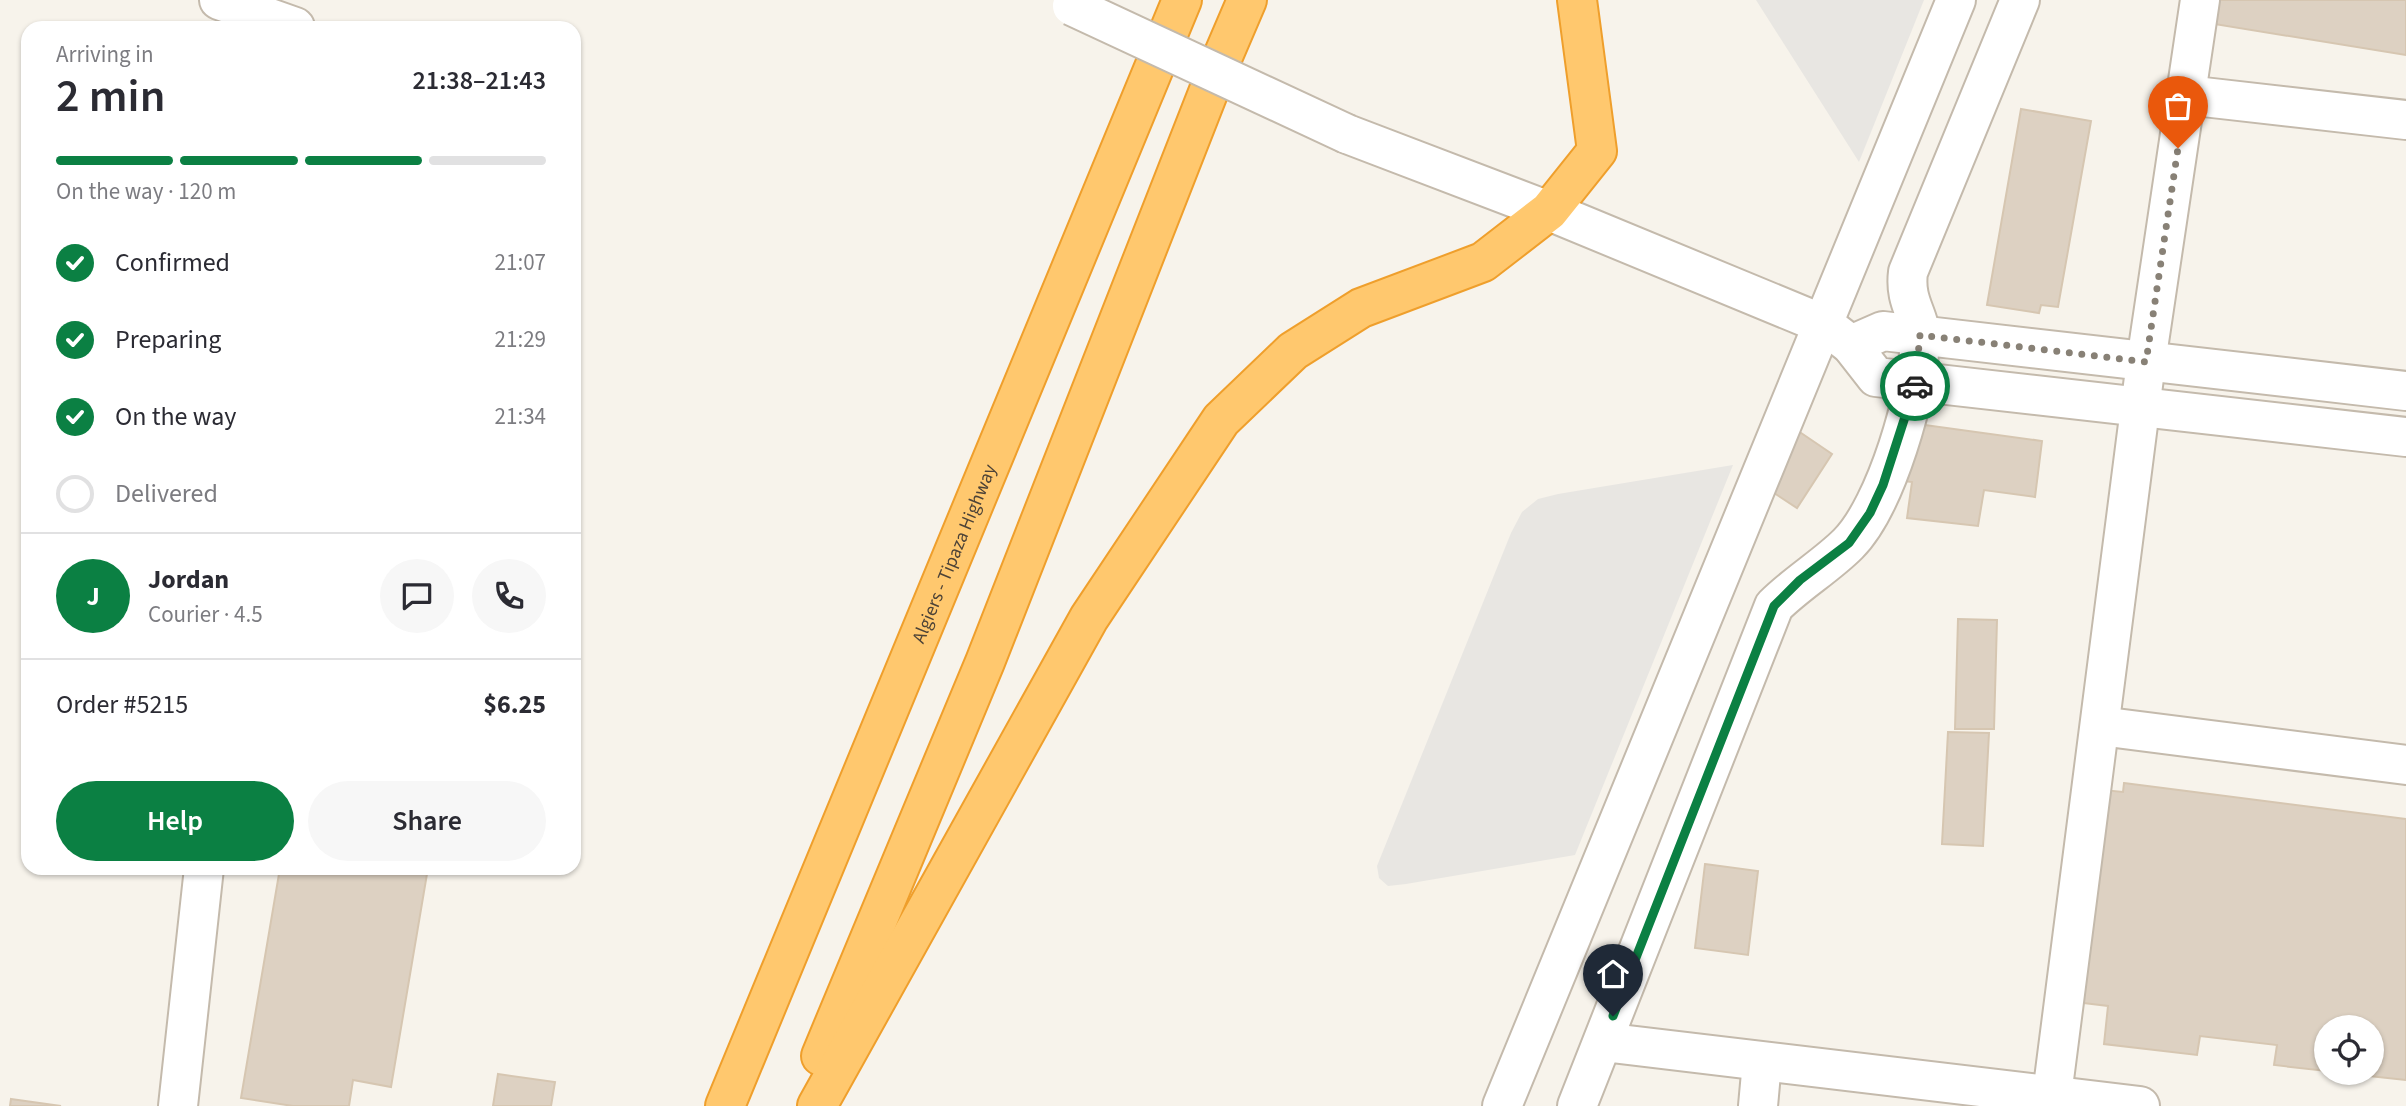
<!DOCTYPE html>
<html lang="en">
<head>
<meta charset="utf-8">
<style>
	body { margin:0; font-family:"Source Sans 3",sans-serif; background:#f7f7f7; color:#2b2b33; height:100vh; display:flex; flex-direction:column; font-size:26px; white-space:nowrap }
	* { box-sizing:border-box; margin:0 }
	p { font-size:23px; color:#7c7c81 }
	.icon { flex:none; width:38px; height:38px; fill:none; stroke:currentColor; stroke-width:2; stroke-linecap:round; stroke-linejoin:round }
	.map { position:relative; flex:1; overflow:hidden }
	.side { position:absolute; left:21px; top:21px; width:560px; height:854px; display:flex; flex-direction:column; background:#fff; border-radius:21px; box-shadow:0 2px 5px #0004 }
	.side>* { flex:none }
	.controls { position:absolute; left:2314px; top:1015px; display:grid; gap:14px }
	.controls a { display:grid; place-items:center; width:70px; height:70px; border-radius:50%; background:#fff; box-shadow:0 2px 5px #0004; font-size:35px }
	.pin { position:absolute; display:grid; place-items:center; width:60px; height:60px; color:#fff; margin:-72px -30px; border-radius:50% 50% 50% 0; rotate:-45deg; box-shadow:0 0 7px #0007 }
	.pin .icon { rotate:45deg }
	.courier { position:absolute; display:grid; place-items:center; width:70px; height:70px; margin:-35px; border:5px solid #0b8043; border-radius:50%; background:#fff; color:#222; box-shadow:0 2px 9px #0007 }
	.overview em { font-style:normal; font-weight:600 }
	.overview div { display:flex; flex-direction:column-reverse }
	.overview { display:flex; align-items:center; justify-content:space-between; height:119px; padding:0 35px }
	h1 { font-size:46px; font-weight:600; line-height:52px }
	.bar { display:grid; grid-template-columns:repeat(4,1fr); gap:10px 7px; align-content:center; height:84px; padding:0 35px }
	.bar i { height:9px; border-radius:5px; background:#e1e1e2 }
	.bar .on { background:#0b8043 }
	.bar p { grid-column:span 4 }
	.line { display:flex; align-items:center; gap:18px; padding:0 35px; border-top:2px solid #e1e1e2 }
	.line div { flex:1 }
	.round { display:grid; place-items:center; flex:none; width:74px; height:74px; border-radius:37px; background:#f7f7f7 }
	ol { padding:0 35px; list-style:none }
	li { display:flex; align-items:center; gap:21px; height:77px }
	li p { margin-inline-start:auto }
	li .icon { padding:7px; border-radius:50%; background:#0b8043; color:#fff; stroke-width:4 }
	li:last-child { color:#7c7c81 }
	li i { width:38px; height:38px; border:4px solid #e1e1e2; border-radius:50% }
	.primary-button { display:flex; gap:14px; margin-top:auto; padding:14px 35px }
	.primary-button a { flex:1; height:80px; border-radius:42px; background:#0b8043; color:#fff; font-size:28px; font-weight:600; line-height:80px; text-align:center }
	.primary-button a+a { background:#f7f7f7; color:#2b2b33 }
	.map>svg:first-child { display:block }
</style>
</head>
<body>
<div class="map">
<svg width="2406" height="1106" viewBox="0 0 2406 1106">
	<rect width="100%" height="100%" fill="#f7f3eb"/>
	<!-- parking -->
	<g fill="#e8e6e2">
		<path d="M1756 0H1924L1859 162Z"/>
		<path d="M1733 465 1575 855 1406 884 1388 886 1379 878 1377 866 1511 533 1522 512 1538 499 1558 494Z"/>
	</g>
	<!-- building -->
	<g fill="#ddd1c2" stroke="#d6c6b1" stroke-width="2">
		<path d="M2200 0H2406V55L2196 21Z"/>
		<path d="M2021 109 2091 121 2058 307 2041 305 2039 313 1987 305Z"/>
		<path d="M1782 420 1832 454 1797 508 1745 474Z"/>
		<path d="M1903 422 2042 441 2035 497 1984 490 1978 526 1907 518 1912 482 1895 480Z"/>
		<path d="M1958 619 1997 620 1994 729H1955Z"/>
		<path d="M1948 732 1989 733 1983 846 1942 844Z"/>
		<path d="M2124 783 2406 819V1080L2341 1073H2371V1027H2326V1071L2274 1065 2277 1045 2200 1036 2197 1055 2104 1044 2108 1006 2066 1001 2093 789 2123 792Z"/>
		<path d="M1705 864 1758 871 1748 955 1695 948Z"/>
		<path d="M280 868H428L391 1087 353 1080 349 1106H293L241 1098Z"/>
		<path d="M498 1074 555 1082 551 1106H493Z"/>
		<path d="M11 1099 61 1106H10Z"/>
	</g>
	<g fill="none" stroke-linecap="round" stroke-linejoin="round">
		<!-- minor casing -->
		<g stroke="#c4baac" stroke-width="42">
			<g id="minor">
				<path d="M219 0 295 27"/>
				<path d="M2186 95 2406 120"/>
				<path d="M1347 134 1549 211 1825 325 1851 345 1876 377 2406 437"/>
				<path d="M1851 345 1883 331 2406 391"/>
				<path d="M2100 726 2406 765"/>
				<path d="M1603 1042 2140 1106"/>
				<path d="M2052 1095 2146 362 2200 0"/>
				<path d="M178 1106 204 868"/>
				<path d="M1502 1106 1956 0"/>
				<path d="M1577 1106 1774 606C1797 583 1826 566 1848 544 1886 506 1919 392 1920 339 1921 315 1904 304 1908 272L2020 0"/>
				<path d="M1758 1106 1762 1062"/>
			</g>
		</g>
		<!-- highway casing -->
		<g stroke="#ef9f2c" stroke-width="42">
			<g id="highway">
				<path d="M821 1056 985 662 1217 70 1247 0"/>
				<path id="s1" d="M725 1106 1182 0"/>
				<path d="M817 1106 1089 618 1221 420 1293 351 1361 308 1483 262 1549 211 1597 151 1577 0"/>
			</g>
		</g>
		<!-- minor -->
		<use href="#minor" stroke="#fff" stroke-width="38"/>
		<!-- highway -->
		<use href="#highway" stroke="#ffc86e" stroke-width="38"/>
		<!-- minor-bridge casing -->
		<g stroke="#c4baac" stroke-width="42" stroke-linecap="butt">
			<path id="minor-bridge" d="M1072 6 1347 134"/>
		</g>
		<!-- minor-bridge -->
		<use href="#minor-bridge" stroke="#fff" stroke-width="38"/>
	</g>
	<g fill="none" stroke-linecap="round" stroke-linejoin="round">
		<!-- done -->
		<path stroke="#888176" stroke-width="7" stroke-dasharray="0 12.6" d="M1915 386 1920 335 2146 362 2178 148"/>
		<!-- route -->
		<path stroke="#0b8043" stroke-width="9" d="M1613 1016 1774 606 1800 580 1849 543 1870 513 1883 485 1915 386"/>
	</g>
	<g text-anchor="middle" stroke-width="5" stroke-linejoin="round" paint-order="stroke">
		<!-- street labels -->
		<g font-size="19" fill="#4d4337" stroke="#fff">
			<text dy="7" stroke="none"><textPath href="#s1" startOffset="598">Algiers - Tipaza Highway</textPath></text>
		</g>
	</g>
</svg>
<div class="controls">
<a><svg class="icon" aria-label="locate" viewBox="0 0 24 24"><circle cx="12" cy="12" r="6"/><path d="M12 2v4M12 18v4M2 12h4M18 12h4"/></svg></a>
</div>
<div class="pin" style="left:2178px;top:148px;background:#ea580c"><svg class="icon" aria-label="bag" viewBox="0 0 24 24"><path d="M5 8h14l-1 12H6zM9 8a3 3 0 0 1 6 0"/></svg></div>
<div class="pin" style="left:1613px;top:1016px;background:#1f2937"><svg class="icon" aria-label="home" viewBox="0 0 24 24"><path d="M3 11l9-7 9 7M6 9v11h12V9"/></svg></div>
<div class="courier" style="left:1915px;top:386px"><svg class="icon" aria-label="car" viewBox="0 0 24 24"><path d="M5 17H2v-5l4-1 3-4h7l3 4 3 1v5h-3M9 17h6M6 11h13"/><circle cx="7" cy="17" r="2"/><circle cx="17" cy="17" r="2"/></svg></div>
<section class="side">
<div class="overview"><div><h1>2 min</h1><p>Arriving in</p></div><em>21:38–21:43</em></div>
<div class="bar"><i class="on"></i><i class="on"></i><i class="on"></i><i></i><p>On the way · 120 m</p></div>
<ol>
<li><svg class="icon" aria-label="check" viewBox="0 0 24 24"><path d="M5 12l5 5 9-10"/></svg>Confirmed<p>21:07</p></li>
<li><svg class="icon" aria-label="check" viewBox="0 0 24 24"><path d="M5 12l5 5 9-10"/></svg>Preparing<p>21:29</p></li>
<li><svg class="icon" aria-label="check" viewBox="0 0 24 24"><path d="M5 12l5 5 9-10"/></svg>On the way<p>21:34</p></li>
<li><i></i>Delivered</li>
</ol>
<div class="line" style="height:126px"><b class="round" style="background:#0b8043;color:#fff">J</b><div><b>Jordan</b><p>Courier · 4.5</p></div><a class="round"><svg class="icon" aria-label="chat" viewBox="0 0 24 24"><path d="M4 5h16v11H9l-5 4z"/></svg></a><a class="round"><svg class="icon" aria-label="phone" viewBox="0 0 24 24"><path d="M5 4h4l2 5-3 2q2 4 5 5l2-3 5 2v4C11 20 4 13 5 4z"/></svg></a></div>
<div class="line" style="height:91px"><div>Order #5215</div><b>$6.25</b></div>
<div class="primary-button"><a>Help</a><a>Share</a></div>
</section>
</div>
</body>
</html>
